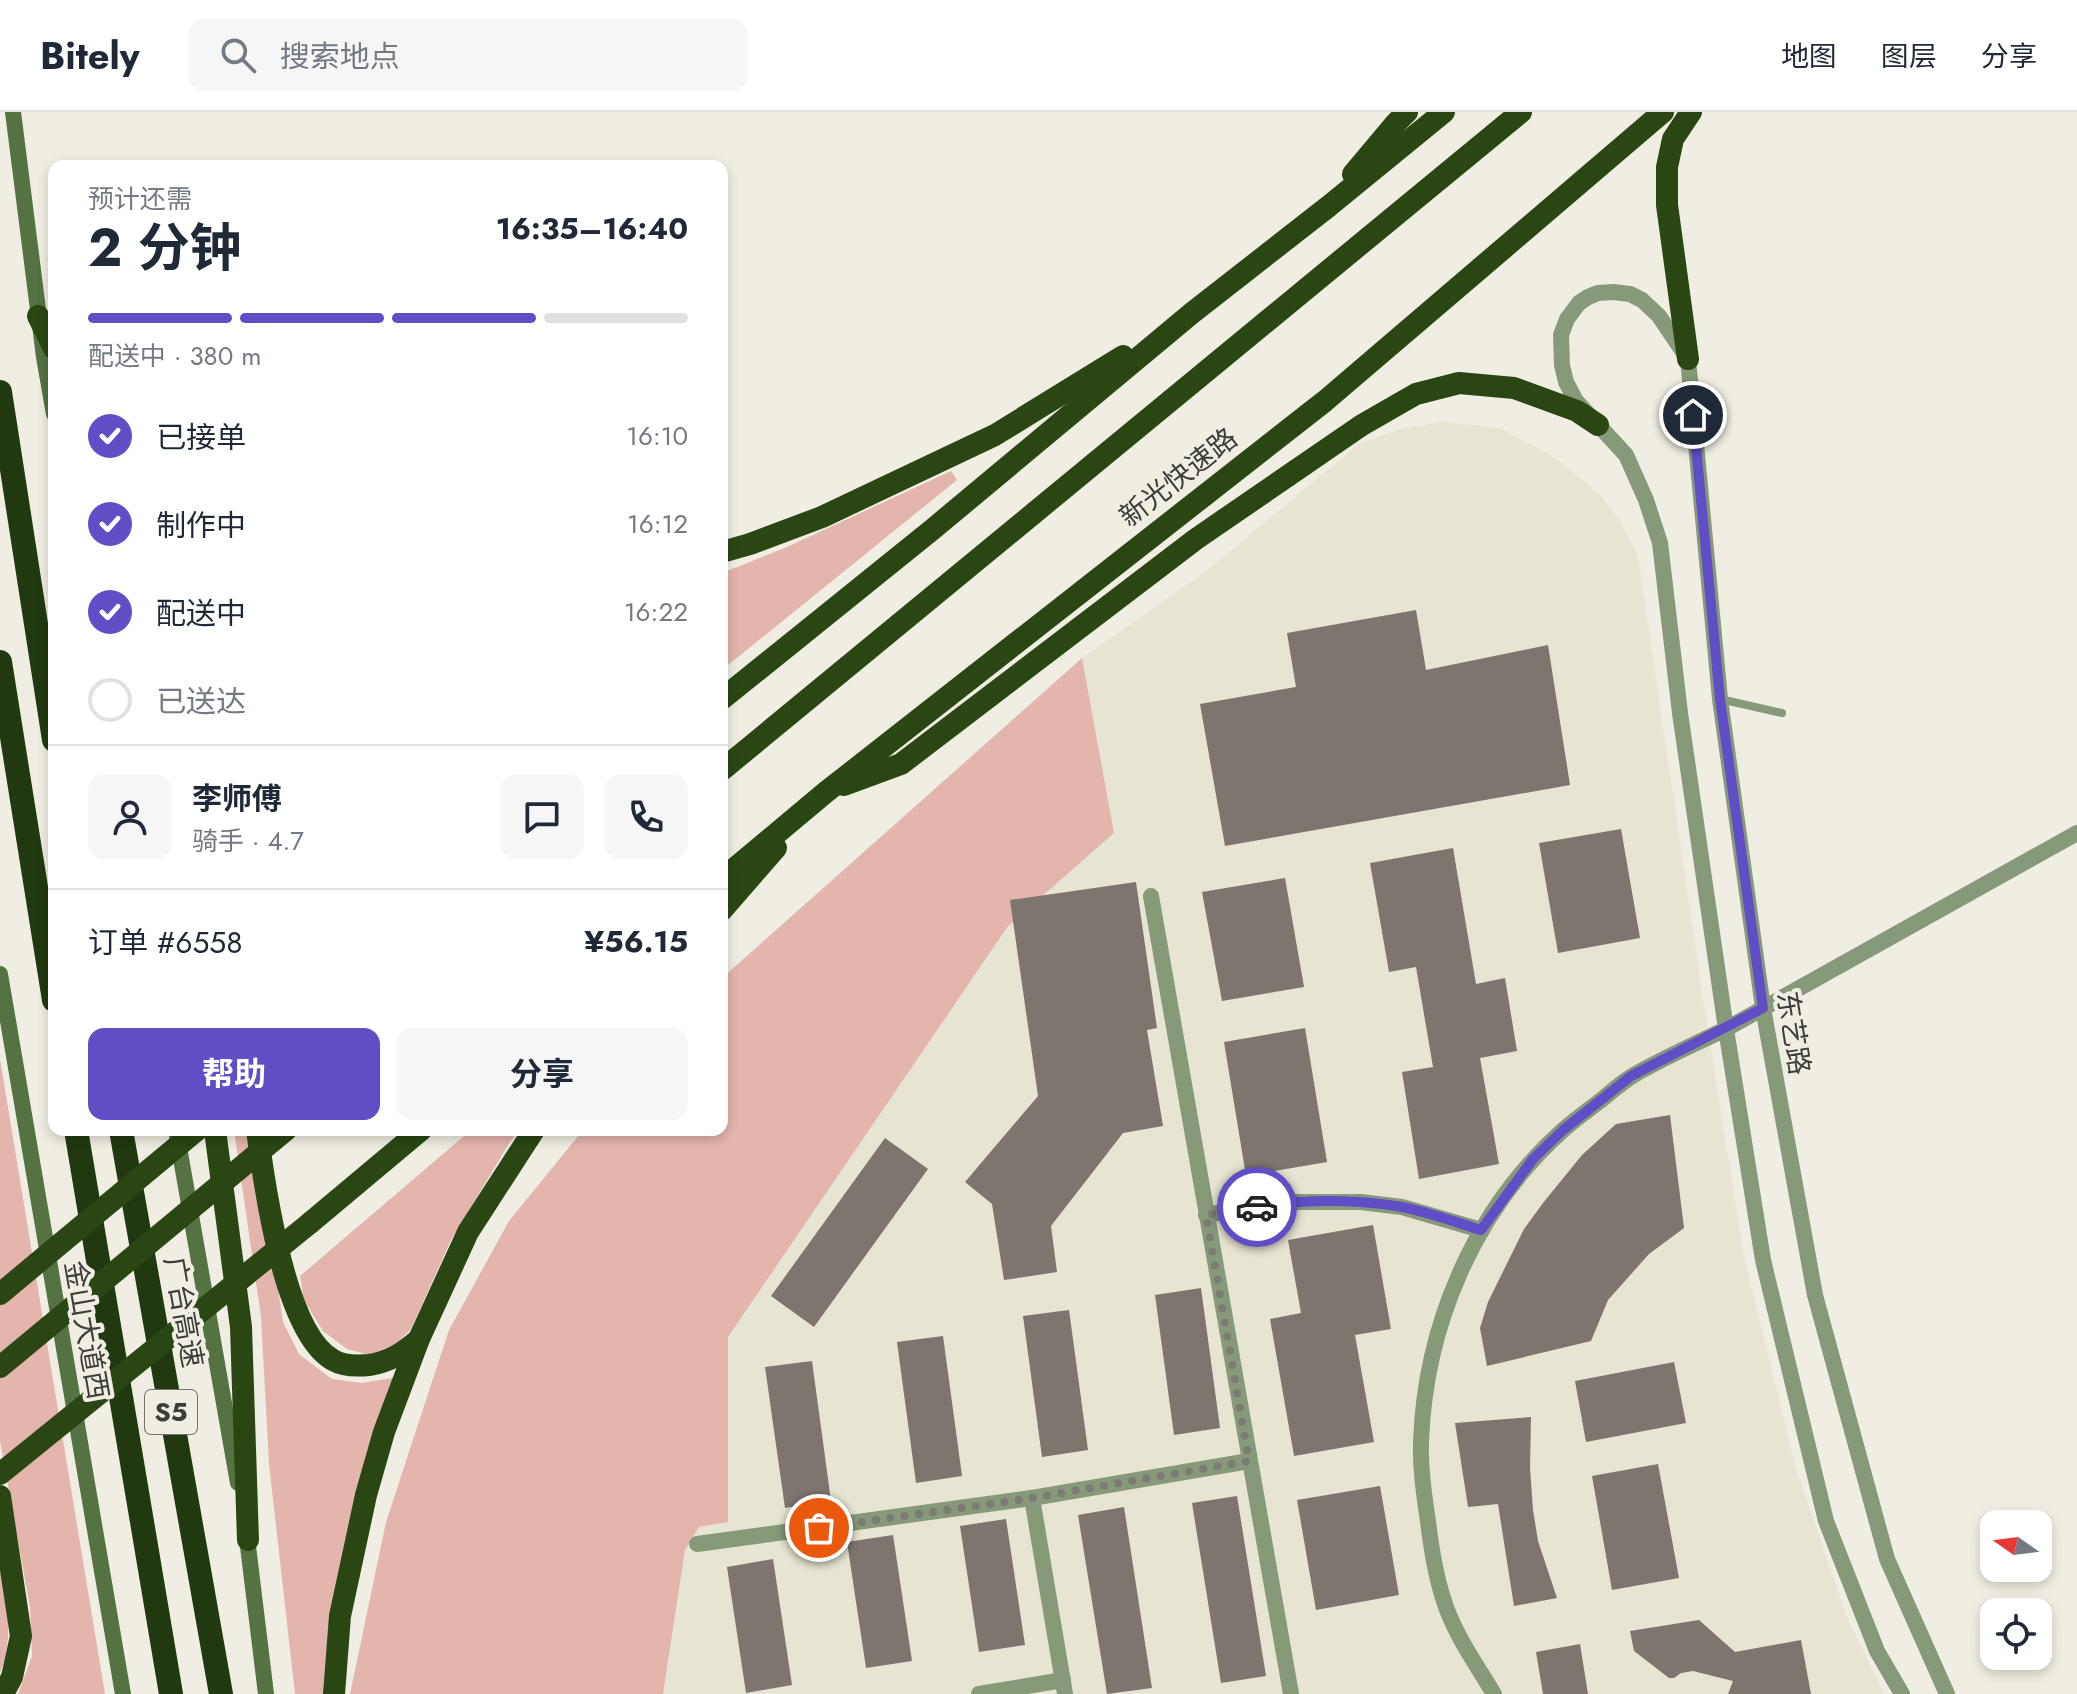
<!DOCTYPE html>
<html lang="zh">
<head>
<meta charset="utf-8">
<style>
	body { margin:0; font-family:Jost,"Noto Sans SC",sans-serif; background:#f6f6f7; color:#1f2937; height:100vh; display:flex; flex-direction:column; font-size:30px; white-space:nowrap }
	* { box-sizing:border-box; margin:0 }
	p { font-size:26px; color:#747a83 }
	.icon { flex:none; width:44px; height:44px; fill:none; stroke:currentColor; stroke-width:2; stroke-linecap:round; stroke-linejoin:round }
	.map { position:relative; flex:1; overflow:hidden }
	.drawer { position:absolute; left:48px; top:48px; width:680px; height:976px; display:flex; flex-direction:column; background:#fff; border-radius:16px; box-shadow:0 4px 12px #0003 }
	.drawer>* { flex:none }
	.needle { width:52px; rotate:284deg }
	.fabs { position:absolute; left:1980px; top:1398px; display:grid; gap:16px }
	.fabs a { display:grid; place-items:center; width:72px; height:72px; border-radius:16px; background:#fff; box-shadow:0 4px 12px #0003; font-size:40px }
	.pin { position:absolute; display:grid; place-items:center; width:68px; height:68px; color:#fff; margin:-34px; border:4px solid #fff; border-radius:50%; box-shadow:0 2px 8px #0007 }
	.courier { position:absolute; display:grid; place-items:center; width:80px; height:80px; margin:-40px; border:6px solid #5f4ec6; border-radius:50%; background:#fff; color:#222; box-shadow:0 2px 10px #0007 }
	.head em { font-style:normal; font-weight:700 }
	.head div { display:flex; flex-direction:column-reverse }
	.head { display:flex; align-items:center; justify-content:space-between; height:136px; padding:0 40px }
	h1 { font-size:52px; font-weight:700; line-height:60px }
	.bar { display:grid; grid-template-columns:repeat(4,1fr); gap:12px 8px; align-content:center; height:96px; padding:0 40px }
	.bar i { height:10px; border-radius:6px; background:#e0e1e3 }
	.bar .current { background:#5f4ec6 }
	.bar p { grid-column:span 4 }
	.line { display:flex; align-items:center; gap:20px; padding:0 40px; border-top:2px solid #e0e1e3 }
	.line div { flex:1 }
	.round { display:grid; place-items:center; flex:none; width:84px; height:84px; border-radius:16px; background:#f6f6f7 }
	ol { padding:0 40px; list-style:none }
	li { display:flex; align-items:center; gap:24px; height:88px }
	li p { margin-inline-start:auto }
	li .icon { padding:8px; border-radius:50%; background:#5f4ec6; color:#fff; stroke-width:4 }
	li:last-child { color:#747a83 }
	li i { width:44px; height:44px; border:4px solid #e0e1e3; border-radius:50% }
	.action { display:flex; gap:16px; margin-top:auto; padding:16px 40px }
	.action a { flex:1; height:92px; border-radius:16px; background:#5f4ec6; color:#fff; font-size:32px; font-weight:700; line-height:92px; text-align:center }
	.action a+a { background:#f6f6f7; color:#1f2937 }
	header { display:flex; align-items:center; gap:48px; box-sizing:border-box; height:112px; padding:0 40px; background:#fff; border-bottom:2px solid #e0e1e3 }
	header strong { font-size:38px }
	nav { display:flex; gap:44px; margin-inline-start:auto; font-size:28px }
	.search { width:560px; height:72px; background:#f6f6f7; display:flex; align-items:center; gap:20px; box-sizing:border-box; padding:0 28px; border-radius:16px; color:#747a83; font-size:30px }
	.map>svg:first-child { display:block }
</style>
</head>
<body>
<header>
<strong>Bitely</strong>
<div class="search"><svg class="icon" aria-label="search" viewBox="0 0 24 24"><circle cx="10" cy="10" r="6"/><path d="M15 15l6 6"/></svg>搜索地点</div>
<nav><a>地图</a><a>图层</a><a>分享</a></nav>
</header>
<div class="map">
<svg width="2077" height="1582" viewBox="0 0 2077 1582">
	<rect width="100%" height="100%" fill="#f0eee3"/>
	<!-- built -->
	<path fill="#e7e4d2" d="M1441 310 1500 316 1557 347 1600 383 1620 409 1638 444 1704 893 1744 1145 1796 1356 1846 1503 1884 1582H663L685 1438 699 1415 728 1410V1225L1008 813 1114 721 1082 546 1205 460 1360 331 1401 317Z"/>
	<!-- green -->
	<g fill="#e4b5ad">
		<path d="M951 359 957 368 722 558V461L787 435Z"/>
		<path d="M1082 546 1114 721 1008 814 728 1225V1410L699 1415 685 1438 663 1582H350L386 1410 449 1218 509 1109 583 1018H722V866Z"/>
		<path d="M0 947 105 1582H18L32 1544 30 1495 0 1329Z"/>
		<path d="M234 1018H255L283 1210 299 1242 332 1267 361 1271 393 1266 325 1582H295L269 1352 261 1205Z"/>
		<path d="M471 1018H519L510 1030 451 1128 411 1217 397 1231 370 1243 347 1237 323 1219 304 1188 300 1164Z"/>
		<path d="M0 1441C5 1479 16 1525 0 1561Z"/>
	</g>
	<!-- building -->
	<g fill="#7d756e">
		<path d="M1416 498 1426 558 1548 533 1570 673 1225 734 1200 592 1296 575 1287 521Z"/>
		<path d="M1621 717 1640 826 1558 841 1539 731Z"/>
		<path d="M1453 736 1476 872 1505 866 1517 939 1480 946 1499 1052 1419 1067 1402 960 1433 955 1416 855 1389 860 1370 751Z"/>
		<path d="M1285 766 1304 875 1222 889 1202 780Z"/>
		<path d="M1136 770 1157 916 1147 918 1163 1014 1123 1021 1051 1114 1057 1160 1004 1168 992 1092 965 1070 1038 984 1010 788Z"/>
		<path d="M1305 916 1327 1050 1246 1064 1224 930Z"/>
		<path d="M1670 1003 1684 1116 1649 1142 1608 1188 1591 1229 1487 1254 1480 1216 1488 1190 1524 1117 1543 1091 1582 1043 1616 1012Z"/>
		<path d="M885 1026 928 1057 814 1215 771 1184Z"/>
		<path d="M1373 1113 1391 1217 1355 1223 1374 1330 1294 1344 1270 1207 1301 1201 1288 1128Z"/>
		<path d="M1201 1176 1220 1316 1174 1323 1155 1183Z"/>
		<path d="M1069 1198 1088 1338 1042 1345 1023 1204Z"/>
		<path d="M943 1224 962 1364 916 1371 897 1230Z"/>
		<path d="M812 1249 831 1389 785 1396 765 1255Z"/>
		<path d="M1674 1250 1686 1311 1586 1330 1575 1269Z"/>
		<path d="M1531 1305 1530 1356 1533 1398 1538 1429 1557 1486 1514 1494 1498 1392 1468 1395 1455 1311Z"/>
		<path d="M1658 1352 1679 1466 1612 1478 1592 1364Z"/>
		<path d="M1380 1374 1399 1483 1316 1498 1297 1388Z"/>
		<path d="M1237 1384 1266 1564 1221 1571 1192 1391Z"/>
		<path d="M1124 1395 1152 1576 1107 1582 1078 1403Z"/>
		<path d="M1006 1407 1025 1533 979 1540 960 1414Z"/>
		<path d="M893 1423 912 1549 866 1556 847 1430Z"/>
		<path d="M773 1447 792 1573 746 1581 727 1455Z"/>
		<path d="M1699 1508 1735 1540 1801 1528 1811 1582H1728L1733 1569 1693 1559 1681 1561 1674 1566H1669L1634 1539 1630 1519Z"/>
		<path d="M1580 1532 1588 1582H1543L1536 1540Z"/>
	</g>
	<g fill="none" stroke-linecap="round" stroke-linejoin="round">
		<!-- service -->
		<path stroke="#869a7a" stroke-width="8" d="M1720 587 1782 601"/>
		<!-- minor -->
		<g stroke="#869a7a" stroke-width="16">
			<path d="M1151 784 1291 1582"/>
			<path d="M1206 1103 1284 1090H1361L1402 1095 1481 1118"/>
			<path d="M1032 1386 1065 1582"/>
			<path d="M697 1432 1032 1386 1249 1349"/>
			<path d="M979 1582 1063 1568"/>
			<path d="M1494 1582C1476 1552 1453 1520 1443 1486 1435 1461 1431 1435 1428 1409 1424 1384 1420 1356 1421 1330 1425 1214 1474 1098 1562 1019 1574 1008 1587 999 1600 989 1611 980 1622 970 1634 963 1663 946 1695 932 1726 917"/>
		</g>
		<!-- tertiary -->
		<g stroke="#869a7a" stroke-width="16">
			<path d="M1726 917 2077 721"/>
			<path d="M1902 1582 1877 1539 1826 1409 1763 1148 1726 917 1680 601 1660 431 1646 388 1626 343 1576 289 1566 270 1562 253 1561 223 1567 207 1579 191 1588 185 1598 181 1613 180 1630 182 1642 188 1659 204 1688 247 1720 587 1763 896 1815 1183 1887 1447 1947 1582"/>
		</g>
		<!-- secondary -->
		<g stroke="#547242" stroke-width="16">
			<path d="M13 0 44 245 54 302"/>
			<path d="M0 862 123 1582"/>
			<path d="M176 1018 238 1371"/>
			<path d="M246 1418 266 1582"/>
		</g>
		<!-- trunk -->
		<g stroke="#2a4713" stroke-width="22">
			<path d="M1353 62 1395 12 1407 0"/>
			<path d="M38 204 54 236"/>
			<path d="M1688 247 1667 93V55L1673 27 1691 0"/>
			<path d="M722 440 750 432 822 405 995 323 1123 244"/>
			<path d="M722 587 933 417 1192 201 1329 94 1444 0"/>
			<path d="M722 658 1521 0"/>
			<path d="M844 673 901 652 1196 427 1362 313 1416 282 1459 271 1514 276 1577 299 1598 313"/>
			<path d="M722 767 826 680 1325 289 1663 0"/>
			<path d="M722 798 776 736"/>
			<path d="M215 1018 241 1215 248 1428"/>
			<path d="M257 1018C264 1071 284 1221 333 1248 343 1254 358 1254 369 1253 389 1250 403 1241 418 1228"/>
			<path d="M310 1111 421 1018"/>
			<path d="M0 1384 21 1524 12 1565 3 1582"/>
			<path d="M334 1582 340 1504 366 1383 384 1320 419 1227 468 1120 534 1018"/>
		</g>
		<!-- motorway -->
		<g stroke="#213910" stroke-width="24">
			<path d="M0 280 54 628"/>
			<path d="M0 550 54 888"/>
			<path d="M76 1018 171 1582"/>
			<path d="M121 1018 221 1582"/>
		</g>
		<!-- trunk-bridge -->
		<g stroke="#2a4713" stroke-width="22">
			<path d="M0 1182 197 1018"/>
			<path d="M0 1255 286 1018"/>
			<path d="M0 1362 310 1111"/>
		</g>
	</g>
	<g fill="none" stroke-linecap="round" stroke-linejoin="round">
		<!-- done -->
		<path stroke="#7c7b74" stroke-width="8" stroke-dasharray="0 14.4" d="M819 1416 1032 1386 1249 1349 1206 1103 1257 1095"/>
		<!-- route -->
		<path stroke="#5f4ec6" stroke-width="10" d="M1257 1095C1302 1087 1357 1087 1402 1095 1428 1100 1455 1110 1481 1118L1533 1047 1563 1018 1631 964 1763 896 1720 587 1693 303"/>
	</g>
	<g text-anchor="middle" stroke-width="8" stroke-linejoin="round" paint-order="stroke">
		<!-- shield labels -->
		<rect fill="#f0eee3" stroke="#73726c" stroke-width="2" x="145" y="1278" width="52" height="44" rx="6"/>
		<g font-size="26" font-weight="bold" fill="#3e3d39">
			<text x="171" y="1309">S5</text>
		</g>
		<!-- street labels -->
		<g font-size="28" fill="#3e3d39" stroke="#f0eee3">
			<text transform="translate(1178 365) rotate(-38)" y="10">新光快速路</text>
			<text transform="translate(1794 921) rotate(81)" y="10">东艺路</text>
			<text transform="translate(184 1200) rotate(80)" y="10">广台高速</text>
			<text transform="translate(87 1218) rotate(80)" y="10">金山大道西</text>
		</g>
	</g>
</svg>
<div class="fabs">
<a><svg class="needle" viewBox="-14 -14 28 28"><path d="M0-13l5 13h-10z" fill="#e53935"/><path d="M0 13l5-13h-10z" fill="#747a83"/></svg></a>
<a><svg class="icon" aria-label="locate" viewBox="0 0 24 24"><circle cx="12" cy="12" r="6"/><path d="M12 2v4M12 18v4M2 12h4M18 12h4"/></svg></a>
</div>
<div class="pin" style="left:819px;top:1416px;background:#ea580c"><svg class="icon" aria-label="bag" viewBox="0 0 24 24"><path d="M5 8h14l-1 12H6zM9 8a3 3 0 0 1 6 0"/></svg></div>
<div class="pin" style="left:1693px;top:303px;background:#1f2937"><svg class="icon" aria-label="home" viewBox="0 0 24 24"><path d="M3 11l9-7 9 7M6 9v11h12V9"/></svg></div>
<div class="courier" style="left:1257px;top:1095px"><svg class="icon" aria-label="car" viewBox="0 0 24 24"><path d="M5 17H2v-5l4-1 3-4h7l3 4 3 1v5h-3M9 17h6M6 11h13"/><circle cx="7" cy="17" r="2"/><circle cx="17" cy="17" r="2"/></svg></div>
<section class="drawer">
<div class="head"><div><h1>2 分钟</h1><p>预计还需</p></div><em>16:35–16:40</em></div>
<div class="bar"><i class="current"></i><i class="current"></i><i class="current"></i><i></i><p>配送中 · 380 m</p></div>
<ol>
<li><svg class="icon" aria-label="check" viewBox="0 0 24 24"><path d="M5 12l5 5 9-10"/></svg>已接单<p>16:10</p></li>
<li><svg class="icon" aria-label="check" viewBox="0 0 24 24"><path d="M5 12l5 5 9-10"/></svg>制作中<p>16:12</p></li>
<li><svg class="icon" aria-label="check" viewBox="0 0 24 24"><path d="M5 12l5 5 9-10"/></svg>配送中<p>16:22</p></li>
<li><i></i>已送达</li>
</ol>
<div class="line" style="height:144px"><a class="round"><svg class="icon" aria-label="person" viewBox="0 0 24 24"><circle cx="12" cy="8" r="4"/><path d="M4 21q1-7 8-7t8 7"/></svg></a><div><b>李师傅</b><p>骑手 · 4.7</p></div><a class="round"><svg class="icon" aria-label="chat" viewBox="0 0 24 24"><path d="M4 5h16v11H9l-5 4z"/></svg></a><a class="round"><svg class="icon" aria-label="phone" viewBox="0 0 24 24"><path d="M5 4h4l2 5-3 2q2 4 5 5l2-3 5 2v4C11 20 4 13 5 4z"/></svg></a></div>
<div class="line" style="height:104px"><div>订单 #6558</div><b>¥56.15</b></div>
<div class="action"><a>帮助</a><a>分享</a></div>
</section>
</div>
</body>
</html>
